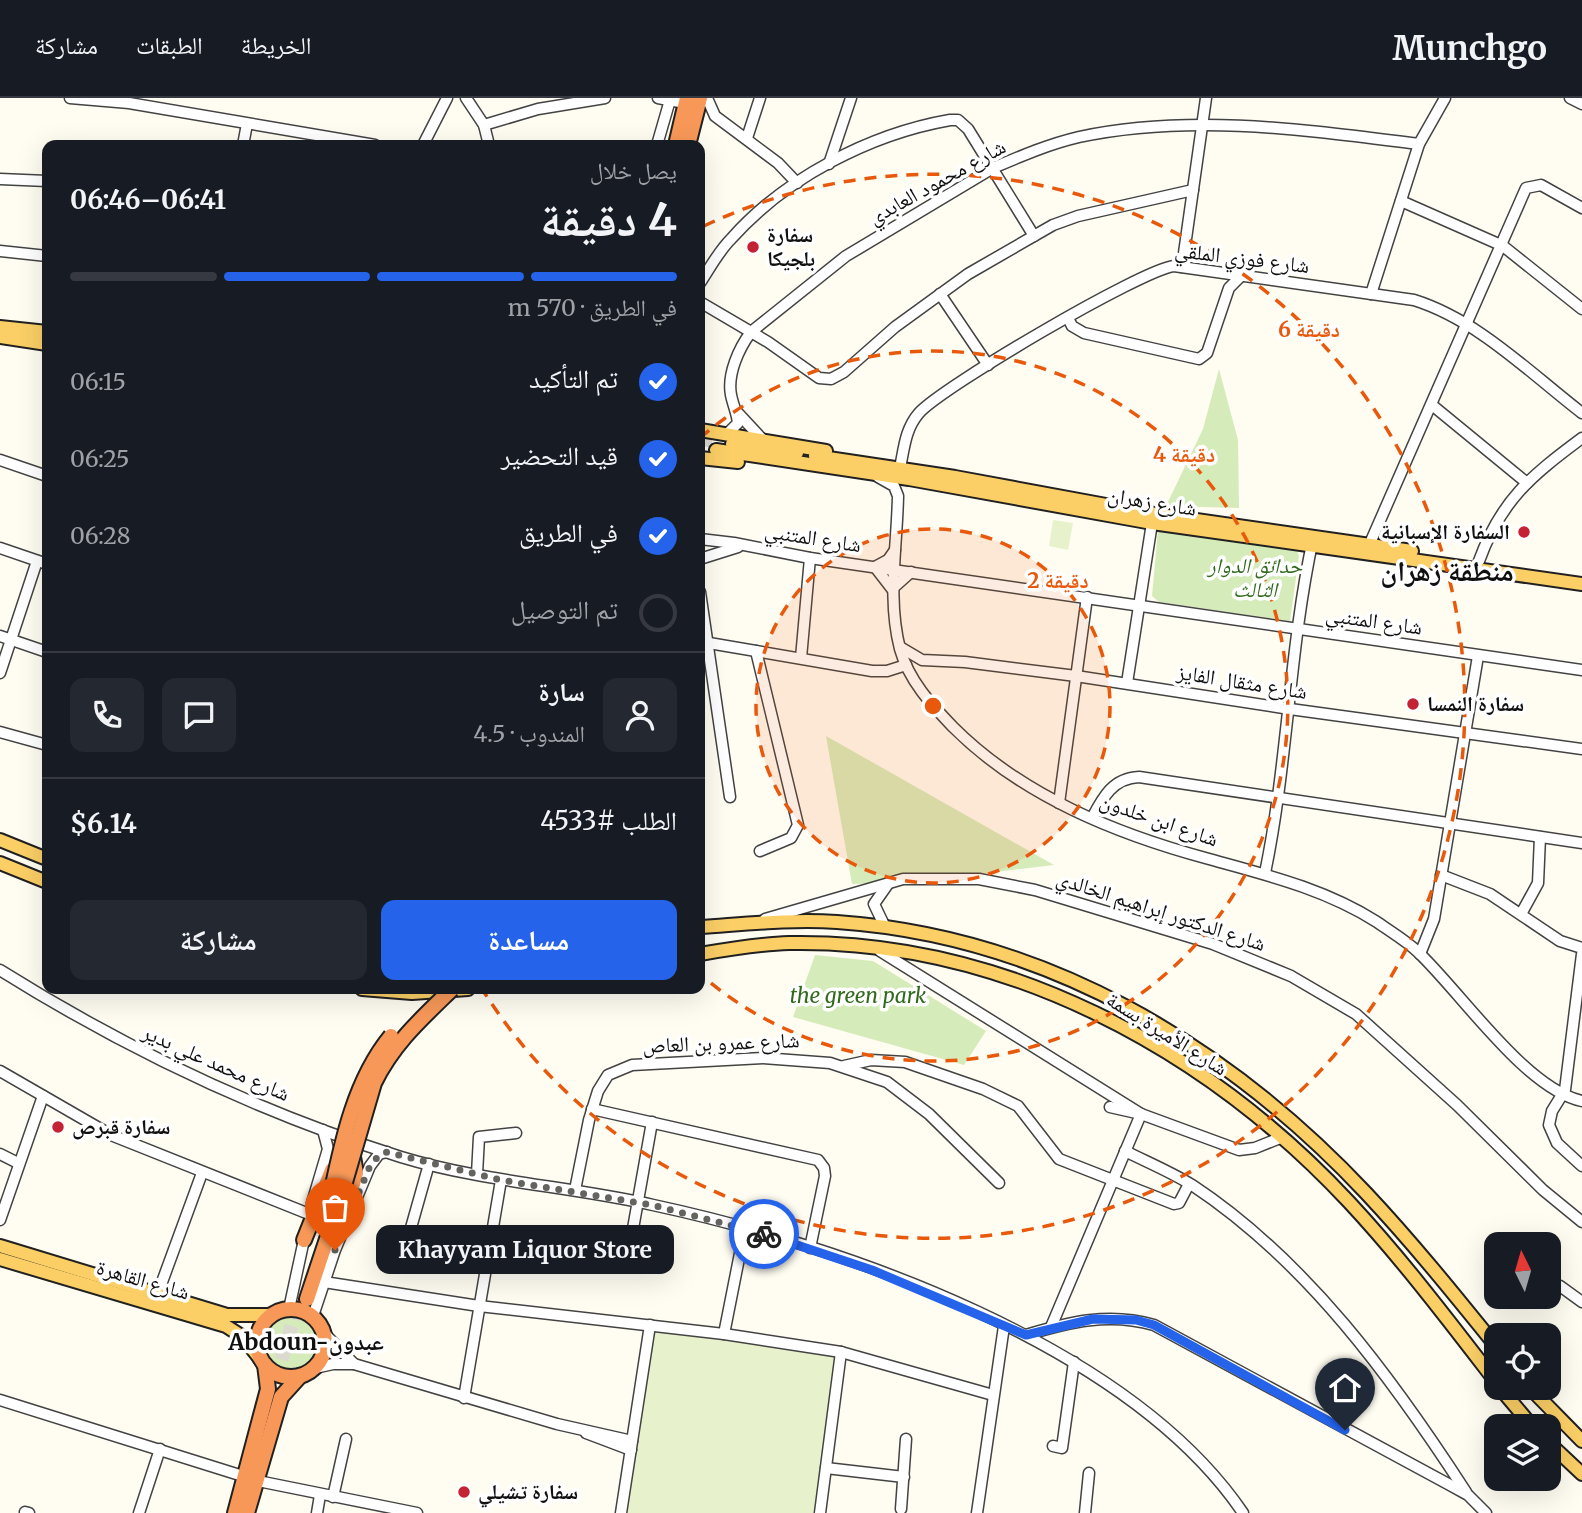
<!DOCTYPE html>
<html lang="ar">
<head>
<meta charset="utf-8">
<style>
	body { margin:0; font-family:Merriweather,"Noto Naskh Arabic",serif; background:#242831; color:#f1f3f6; direction:rtl; height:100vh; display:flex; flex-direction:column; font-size:26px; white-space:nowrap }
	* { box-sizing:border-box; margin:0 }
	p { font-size:23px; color:#9ea1a6 }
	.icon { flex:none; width:38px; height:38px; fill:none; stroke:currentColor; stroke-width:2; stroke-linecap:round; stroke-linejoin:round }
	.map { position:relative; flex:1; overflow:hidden; direction:ltr }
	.drawer { position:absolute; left:42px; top:42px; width:663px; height:854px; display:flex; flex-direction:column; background:#171b24; border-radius:14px; box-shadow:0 7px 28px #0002; direction:rtl }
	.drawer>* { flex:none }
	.needle { width:46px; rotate:355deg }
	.tools { position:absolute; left:1484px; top:1134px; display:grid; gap:14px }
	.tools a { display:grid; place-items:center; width:77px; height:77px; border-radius:14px; background:#171b24; box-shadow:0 7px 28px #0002; font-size:35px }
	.pin { position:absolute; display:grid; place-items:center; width:60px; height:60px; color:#fff; margin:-72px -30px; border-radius:50% 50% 50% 0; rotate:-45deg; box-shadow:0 0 7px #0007 }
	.pin .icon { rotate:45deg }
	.courier { position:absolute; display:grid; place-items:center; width:70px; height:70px; margin:-35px; border:5px solid #2563eb; border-radius:50%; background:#fff; color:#222; box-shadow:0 2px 9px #0007 }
	.bubble { position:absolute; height:49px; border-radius:14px; background:#171b24; box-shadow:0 7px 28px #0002; font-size:23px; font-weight:700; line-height:49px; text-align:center; direction:rtl }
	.summary em { font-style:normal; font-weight:700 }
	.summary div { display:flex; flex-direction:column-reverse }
	.summary { display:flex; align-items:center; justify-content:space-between; height:119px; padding:0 28px }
	h1 { font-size:46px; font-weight:700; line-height:52px }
	.bar { display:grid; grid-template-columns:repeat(4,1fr); gap:10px 7px; align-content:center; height:84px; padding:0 28px }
	.bar i { height:9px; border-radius:5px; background:#363941 }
	.bar .current { background:#2563eb }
	.bar p { grid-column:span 4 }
	.line { display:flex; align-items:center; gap:18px; padding:0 28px; border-top:2px solid #363941 }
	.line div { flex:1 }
	.round { display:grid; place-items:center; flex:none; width:74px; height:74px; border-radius:14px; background:#242831 }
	ol { padding:0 28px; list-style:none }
	li { display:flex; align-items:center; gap:21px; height:77px }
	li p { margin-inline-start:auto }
	li .icon { padding:7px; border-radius:50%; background:#2563eb; color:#fff; stroke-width:4 }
	li:last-child { color:#9ea1a6 }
	li i { width:38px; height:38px; border:4px solid #363941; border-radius:50% }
	.primary-button { display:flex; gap:14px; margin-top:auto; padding:14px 28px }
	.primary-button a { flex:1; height:80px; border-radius:14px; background:#2563eb; color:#fff; font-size:28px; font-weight:700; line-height:80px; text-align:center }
	.primary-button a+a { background:#242831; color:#f1f3f6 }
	header { display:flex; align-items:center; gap:42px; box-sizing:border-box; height:98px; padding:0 35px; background:#171b24; border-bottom:2px solid #363941 }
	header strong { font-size:33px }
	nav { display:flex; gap:38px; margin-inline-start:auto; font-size:24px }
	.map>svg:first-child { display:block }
</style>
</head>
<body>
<header>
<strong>Munchgo</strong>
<nav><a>الخريطة</a><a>الطبقات</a><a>مشاركة</a></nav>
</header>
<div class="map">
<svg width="1582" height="1415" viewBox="0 0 1582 1415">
	<rect width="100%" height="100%" fill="#fffcf2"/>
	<!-- green -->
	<g fill="#d6ebba">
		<path d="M1219 271 1238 342 1239 410 1166 408 1203 331Z"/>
		<path d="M1158 432 1295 447 1299 458 1290 523 1159 504 1152 498Z"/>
		<path d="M826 638 1054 767 900 785 852 786Z"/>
		<path d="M815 857 873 863 986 933 964 967 793 919Z"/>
		<circle cx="292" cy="1244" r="28"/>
	</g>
	<!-- pitch -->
	<g fill="#e7f2cc">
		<path d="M1053 422 1073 425 1068 452 1049 448Z"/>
		<path d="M651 1229 841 1259 821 1415H623Z"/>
	</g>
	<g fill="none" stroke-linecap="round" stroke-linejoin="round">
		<!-- major-tunnel -->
		<path stroke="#dbd9d0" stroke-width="12" stroke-dasharray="12 6" stroke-linecap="butt" d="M700 342 718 344"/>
		<!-- highway-tunnel -->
		<path stroke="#dbd9d0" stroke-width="14" stroke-dasharray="14 7" stroke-linecap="butt" d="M270 1302 300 1199"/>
		<!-- minor casing -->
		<g stroke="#434343" stroke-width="13">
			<g id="minor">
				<path d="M70 0 129 5 375 47"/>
				<path d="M466 0 484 27 489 47"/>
				<path d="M658 0 685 5"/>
				<path d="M707 0 715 18 778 65 797 85"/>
				<path d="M1570 0 1582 6"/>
				<path d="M484 27 538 11 605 0"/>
				<path d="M747 40 760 0"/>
				<path d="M243 47 247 26"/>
				<path d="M423 47 447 0"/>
				<path d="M657 47 670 2"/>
				<path d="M829 66 851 0"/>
				<path d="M0 81 47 83"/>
				<path d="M1401 103 1503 148 1582 211"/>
				<path d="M0 153 47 158"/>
				<path d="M1182 169 1206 0"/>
				<path d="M700 185C710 170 718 154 731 141 785 80 870 36 950 22H958L968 31 1034 138"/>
				<path d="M940 196 988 267"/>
				<path d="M1371 196 1419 46 1445 0"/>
				<path d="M700 204 768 244 819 280 831 281 844 274 895 229 968 176 1053 127 1078 118 1193 92"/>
				<path d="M1068 220 1072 228 1084 235 1199 261 1207 255 1229 190 1241 178"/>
				<path d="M1432 307 1527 385"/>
				<path d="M736 313 762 341"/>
				<path d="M727 336 738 325C737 315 733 307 731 297 727 276 739 250 751 234L846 158 993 70C1021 58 1049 46 1079 39 1191 15 1307 32 1419 46"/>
				<path d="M0 362 47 378"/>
				<path d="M900 370C904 351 905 331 919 315 942 289 1141 172 1174 168L1414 202C1478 222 1530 275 1582 315"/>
				<path d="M878 379 894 388 898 398C897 450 887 500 900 551 909 583 931 606 953 629 1022 698 1116 736 1209 761 1267 777 1325 791 1377 824 1391 834 1407 843 1419 855 1462 896 1526 991 1582 1003"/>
				<path d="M700 441 734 445 810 460 1582 572"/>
				<path d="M0 450 47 466"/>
				<path d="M895 452 888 462 875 469 892 491 911 474"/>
				<path d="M1367 452 1526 90 1541 87 1582 110"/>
				<path d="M703 460 738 449"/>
				<path d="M1479 463C1501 402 1531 378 1582 340"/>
				<path d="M700 494 730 699"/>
				<path d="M0 538 47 554"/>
				<path d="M709 545 872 573H887L906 567"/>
				<path d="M900 549 922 562 965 564 1076 578 1290 611 1582 651"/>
				<path d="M756 553 798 727 791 740 760 753"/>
				<path d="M801 560 810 460"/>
				<path d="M0 575 37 463"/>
				<path d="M1127 585 1152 425"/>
				<path d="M0 634 47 647"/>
				<path d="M1059 705 1087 499"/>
				<path d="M1092 720C1103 699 1113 680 1139 679L1582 745"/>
				<path d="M1265 775C1288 665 1289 551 1313 441"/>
				<path d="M1441 777 1490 796 1560 843 1582 850"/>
				<path d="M1521 816 1538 785 1540 739"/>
				<path d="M765 821 903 781H979L1035 792 1213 846 1291 878 1356 916 1457 1007 1543 1092 1582 1124"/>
				<path d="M885 829 874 806 888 786"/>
				<path d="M880 853 1141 1016 1051 1229"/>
				<path d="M1420 856 1434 821 1478 558"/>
				<path d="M1582 856 1565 992 1552 1013 1549 1027 1557 1045 1582 1068"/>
				<path d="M0 872C126 951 258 1014 401 1059 483 1084 569 1088 653 1107 844 1148 1129 1247 1243 1415"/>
				<path d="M844 968 871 962 905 964 983 991 1018 1008 1059 1061 1174 1106 1179 1105 1189 1086"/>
				<path d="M0 973 111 1037 309 1116"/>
				<path d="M1110 1009 1141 1016 1239 1052 1255 1050 1280 1040"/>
				<path d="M592 1011 818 1062 824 1070 825 1078 810 1150"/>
				<path d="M1125 1053C1147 1064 1171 1074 1192 1087 1307 1163 1392 1280 1466 1394"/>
				<path d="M0 1056 18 1065"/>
				<path d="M477 1076 479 1039 516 1035"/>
				<path d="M575 1092 589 1022 598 993 608 977 632 967 763 960 830 965 887 984 929 1016 999 1085"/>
				<path d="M312 1105 328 1051 323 1032"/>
				<path d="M0 1122 43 998"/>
				<path d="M629 1153 652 1024"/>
				<path d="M403 1158 429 1066"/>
				<path d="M324 1184 479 1208 724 1236 841 1254 993 1297"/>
				<path d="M1560 1188 1582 1204"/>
				<path d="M158 1195 202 1075"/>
				<path d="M289 1211 305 1137"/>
				<path d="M313 1218 335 1152 370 1068 379 1056 387 1054"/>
				<path d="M325 1236 354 1266"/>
				<path d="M724 1236 745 1130"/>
				<path d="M1026 1237C1069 1224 1109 1214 1154 1227L1450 1387 1468 1397 1486 1415"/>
				<path d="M315 1270 333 1266H354L557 1326 632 1343"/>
				<path d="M464 1300 501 1082"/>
				<path d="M0 1302 246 1379"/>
				<path d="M586 1335 631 1352"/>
				<path d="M1053 1348 1062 1350 1074 1264"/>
				<path d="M826 1370 904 1379"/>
				<path d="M258 1383 417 1415"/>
				<path d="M333 1399 346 1341"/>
				<path d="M901 1411 906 1341"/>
				<path d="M25 1414 29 1415"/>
				<path d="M139 1415 160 1351"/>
				<path d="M317 1415 320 1397"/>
				<path d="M621 1415 650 1227"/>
				<path d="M820 1415 841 1254"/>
				<path d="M977 1415 1004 1228"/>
				<path d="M1085 1415 1089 1375"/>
			</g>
		</g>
		<!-- major casing -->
		<g stroke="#212121" stroke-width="16">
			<g id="major">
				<path d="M0 229 47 234"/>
				<path d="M0 239 47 246"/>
				<path d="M700 332 826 353"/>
				<path d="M732 346 797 355"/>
				<path d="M716 352 909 381 1152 425 1582 486"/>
				<path d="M815 358 955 379 1155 416 1412 453"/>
				<path d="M700 360 738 364"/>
				<path d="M0 742 47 761"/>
				<path d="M0 765 47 784"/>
				<path d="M700 829C746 826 791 821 837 824 1044 838 1226 946 1366 1095 1412 1144 1454 1196 1496 1248"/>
				<path d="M700 856C729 851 759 846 789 845 1004 841 1205 950 1349 1104 1402 1161 1449 1223 1496 1284"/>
				<path d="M362 891 412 895 468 891"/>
				<path d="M0 1148 227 1217H271"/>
				<path d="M0 1161 226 1228 243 1239 261 1262"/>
				<path d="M1500 1290 1532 1328"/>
				<path d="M1530 1290 1582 1343"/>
				<path d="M1549 1345 1582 1376"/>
			</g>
		</g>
		<!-- highway casing -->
		<g stroke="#212121" stroke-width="18">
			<g id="highway">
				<path d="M676 47 687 0"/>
				<path d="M688 47 700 0"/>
				<path d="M343 1122 356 1075 353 1059"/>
				<path d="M304 1142 332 1072"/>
				<path d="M307 1201 338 1108"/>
				<circle cx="291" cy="1245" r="34"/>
				<path d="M235 1415 268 1291 265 1267"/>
				<path d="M247 1415 281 1299 300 1278"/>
			</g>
		</g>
		<!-- minor -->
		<use href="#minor" stroke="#fff" stroke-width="10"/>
		<!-- major -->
		<use href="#major" stroke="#fbcf66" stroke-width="12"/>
		<!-- highway -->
		<use href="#highway" stroke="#f79858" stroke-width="14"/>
		<!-- highway-bridge casing -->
		<g stroke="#212121" stroke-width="18" stroke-linecap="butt">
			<g id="highway-bridge">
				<path d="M329 1106C341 1049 353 984 391 938"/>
				<path d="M338 1108 374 985C393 946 421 921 452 891"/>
			</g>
		</g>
		<!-- highway-bridge -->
		<use href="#highway-bridge" stroke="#f79858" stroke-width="14"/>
	</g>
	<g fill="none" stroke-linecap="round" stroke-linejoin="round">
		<!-- done -->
		<path stroke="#64635f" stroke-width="7" stroke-dasharray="0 12.6" d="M335 1152 370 1068 380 1056 387 1054 501 1082 652 1107 764 1136"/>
		<!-- route -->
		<path stroke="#2563eb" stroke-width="9" d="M764 1136 872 1172 1026 1237 1093 1221 1136 1222 1154 1227 1345 1332"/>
	</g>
	<!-- distance rings -->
	<circle cx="933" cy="608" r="177" fill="#e8590c" fill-opacity=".12"/>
	<g fill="none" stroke="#e8590c" stroke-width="3.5" stroke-dasharray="12 9">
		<circle cx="933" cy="608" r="177"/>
		<path d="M700 340A355 355 0 1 1 700 876"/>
		<path d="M704 128A532 532 0 1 1 484 894"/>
	</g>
	<!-- markers -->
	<g fill="#c42333" stroke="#fff" stroke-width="2.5">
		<circle cx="753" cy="149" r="7"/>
		<circle cx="1524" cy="434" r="7"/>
		<circle cx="1413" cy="606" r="7"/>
		<circle cx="58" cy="1029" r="7"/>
		<circle cx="464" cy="1394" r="7"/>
	</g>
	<g text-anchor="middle" stroke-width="7" stroke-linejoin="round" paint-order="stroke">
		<!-- street labels -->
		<g font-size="21" fill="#101010" stroke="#fff">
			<text transform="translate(937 84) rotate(-29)" y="7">شارع محمود العابدي</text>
			<text transform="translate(1242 160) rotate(7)" y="7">شارع فوزي الملقي</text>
			<text transform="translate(1152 404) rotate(9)" y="7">شارع زهران</text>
			<text transform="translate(813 440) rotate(9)" y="7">شارع المتنبي</text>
			<text transform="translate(1374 523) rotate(8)" y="7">شارع المتنبي</text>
			<text transform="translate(1242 584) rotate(9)" y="7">شارع مثقال الفايز</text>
			<text transform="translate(1159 722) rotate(19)" y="7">شارع ابن خلدون</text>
			<text transform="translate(1161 813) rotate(18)" y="7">شارع الدكتور إبراهيم الخالدي</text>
			<text transform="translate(1167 936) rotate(32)" y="7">شارع الأميرة بسمة</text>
			<text transform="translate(721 945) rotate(-2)" y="7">شارع عمرو بن العاص</text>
			<text transform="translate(216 965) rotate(24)" y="7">شارع محمد علي بدير</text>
			<text transform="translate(143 1182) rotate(16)" y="7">شارع القاهرة</text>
		</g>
		<!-- poi labels -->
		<g font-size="21" font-weight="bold" fill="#101010" stroke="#fff" text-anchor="start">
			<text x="767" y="144">سفارة<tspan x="767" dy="24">بلجيكا</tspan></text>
			<text x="1510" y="441" text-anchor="end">السفارة الإسبانية</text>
			<text x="1427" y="613">سفارة النمسا</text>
			<text x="72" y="1036">سفارة قبرص</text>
			<text x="478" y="1401">سفارة تشيلي</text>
		</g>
		<!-- park labels -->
		<g font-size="21" font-style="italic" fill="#316a1d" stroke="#fff">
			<text x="1255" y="475">حدائق الدوار<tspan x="1255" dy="24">الثالث</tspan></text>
			<text x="858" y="905">the green park</text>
		</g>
		<!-- neighbourhood labels -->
		<g font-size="23" font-weight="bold" fill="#101010" stroke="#fff">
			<text x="306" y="1252">Abdoun-عبدون</text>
		</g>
		<!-- district labels -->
		<g font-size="28" font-weight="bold" fill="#101010" stroke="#fff">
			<text x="1447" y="483">منطقة زهران</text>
		</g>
	</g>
	<circle cx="933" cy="608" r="10" fill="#e8590c" stroke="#fff" stroke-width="3.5"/>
	<g font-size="21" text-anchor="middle" font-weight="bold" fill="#e8590c" stroke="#fff" stroke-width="7" stroke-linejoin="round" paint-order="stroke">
		<text x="1309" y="239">6 دقيقة</text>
		<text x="1184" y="364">4 دقيقة</text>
		<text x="1058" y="490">2 دقيقة</text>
	</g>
</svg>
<div class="tools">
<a><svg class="needle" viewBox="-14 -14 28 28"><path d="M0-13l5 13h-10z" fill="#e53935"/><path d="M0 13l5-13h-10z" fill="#9ea1a6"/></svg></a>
<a><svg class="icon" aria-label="locate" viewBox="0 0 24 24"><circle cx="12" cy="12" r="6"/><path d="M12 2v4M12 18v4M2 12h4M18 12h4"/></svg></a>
<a><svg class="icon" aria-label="layers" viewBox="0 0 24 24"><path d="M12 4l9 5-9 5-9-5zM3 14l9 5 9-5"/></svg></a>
</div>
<div class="pin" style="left:335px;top:1152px;background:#ea580c"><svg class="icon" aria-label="bag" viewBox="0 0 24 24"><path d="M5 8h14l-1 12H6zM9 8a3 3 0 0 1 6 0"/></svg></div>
<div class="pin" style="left:1345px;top:1332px;background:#1f2937"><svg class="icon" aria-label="home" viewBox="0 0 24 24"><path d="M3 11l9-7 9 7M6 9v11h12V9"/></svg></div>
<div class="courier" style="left:764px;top:1136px"><svg class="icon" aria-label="bike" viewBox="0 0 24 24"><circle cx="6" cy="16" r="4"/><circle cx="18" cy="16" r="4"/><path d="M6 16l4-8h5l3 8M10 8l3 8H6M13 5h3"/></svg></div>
<div class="bubble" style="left:376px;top:1127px;width:298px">Khayyam Liquor Store</div>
<section class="drawer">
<div class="summary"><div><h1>4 دقيقة</h1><p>يصل خلال</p></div><em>06:41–06:46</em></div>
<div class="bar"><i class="current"></i><i class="current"></i><i class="current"></i><i></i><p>في الطريق · 570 m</p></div>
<ol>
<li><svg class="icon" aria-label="check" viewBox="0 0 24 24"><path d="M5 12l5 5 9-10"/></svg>تم التأكيد<p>06:15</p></li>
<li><svg class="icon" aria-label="check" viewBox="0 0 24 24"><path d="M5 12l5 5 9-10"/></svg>قيد التحضير<p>06:25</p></li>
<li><svg class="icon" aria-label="check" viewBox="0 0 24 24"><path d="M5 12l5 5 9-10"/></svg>في الطريق<p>06:28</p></li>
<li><i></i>تم التوصيل</li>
</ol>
<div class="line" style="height:126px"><a class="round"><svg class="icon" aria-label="person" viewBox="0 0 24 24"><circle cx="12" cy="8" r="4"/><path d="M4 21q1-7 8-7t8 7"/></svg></a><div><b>سارة</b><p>المندوب · 4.5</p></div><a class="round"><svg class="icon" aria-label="chat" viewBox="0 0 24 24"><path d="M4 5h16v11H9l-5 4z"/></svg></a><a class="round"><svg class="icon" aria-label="phone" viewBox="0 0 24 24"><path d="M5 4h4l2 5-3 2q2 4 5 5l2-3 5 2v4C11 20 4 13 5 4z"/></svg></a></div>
<div class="line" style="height:91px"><div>الطلب #4533</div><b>$6.14</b></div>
<div class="primary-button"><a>مساعدة</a><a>مشاركة</a></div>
</section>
</div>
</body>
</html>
